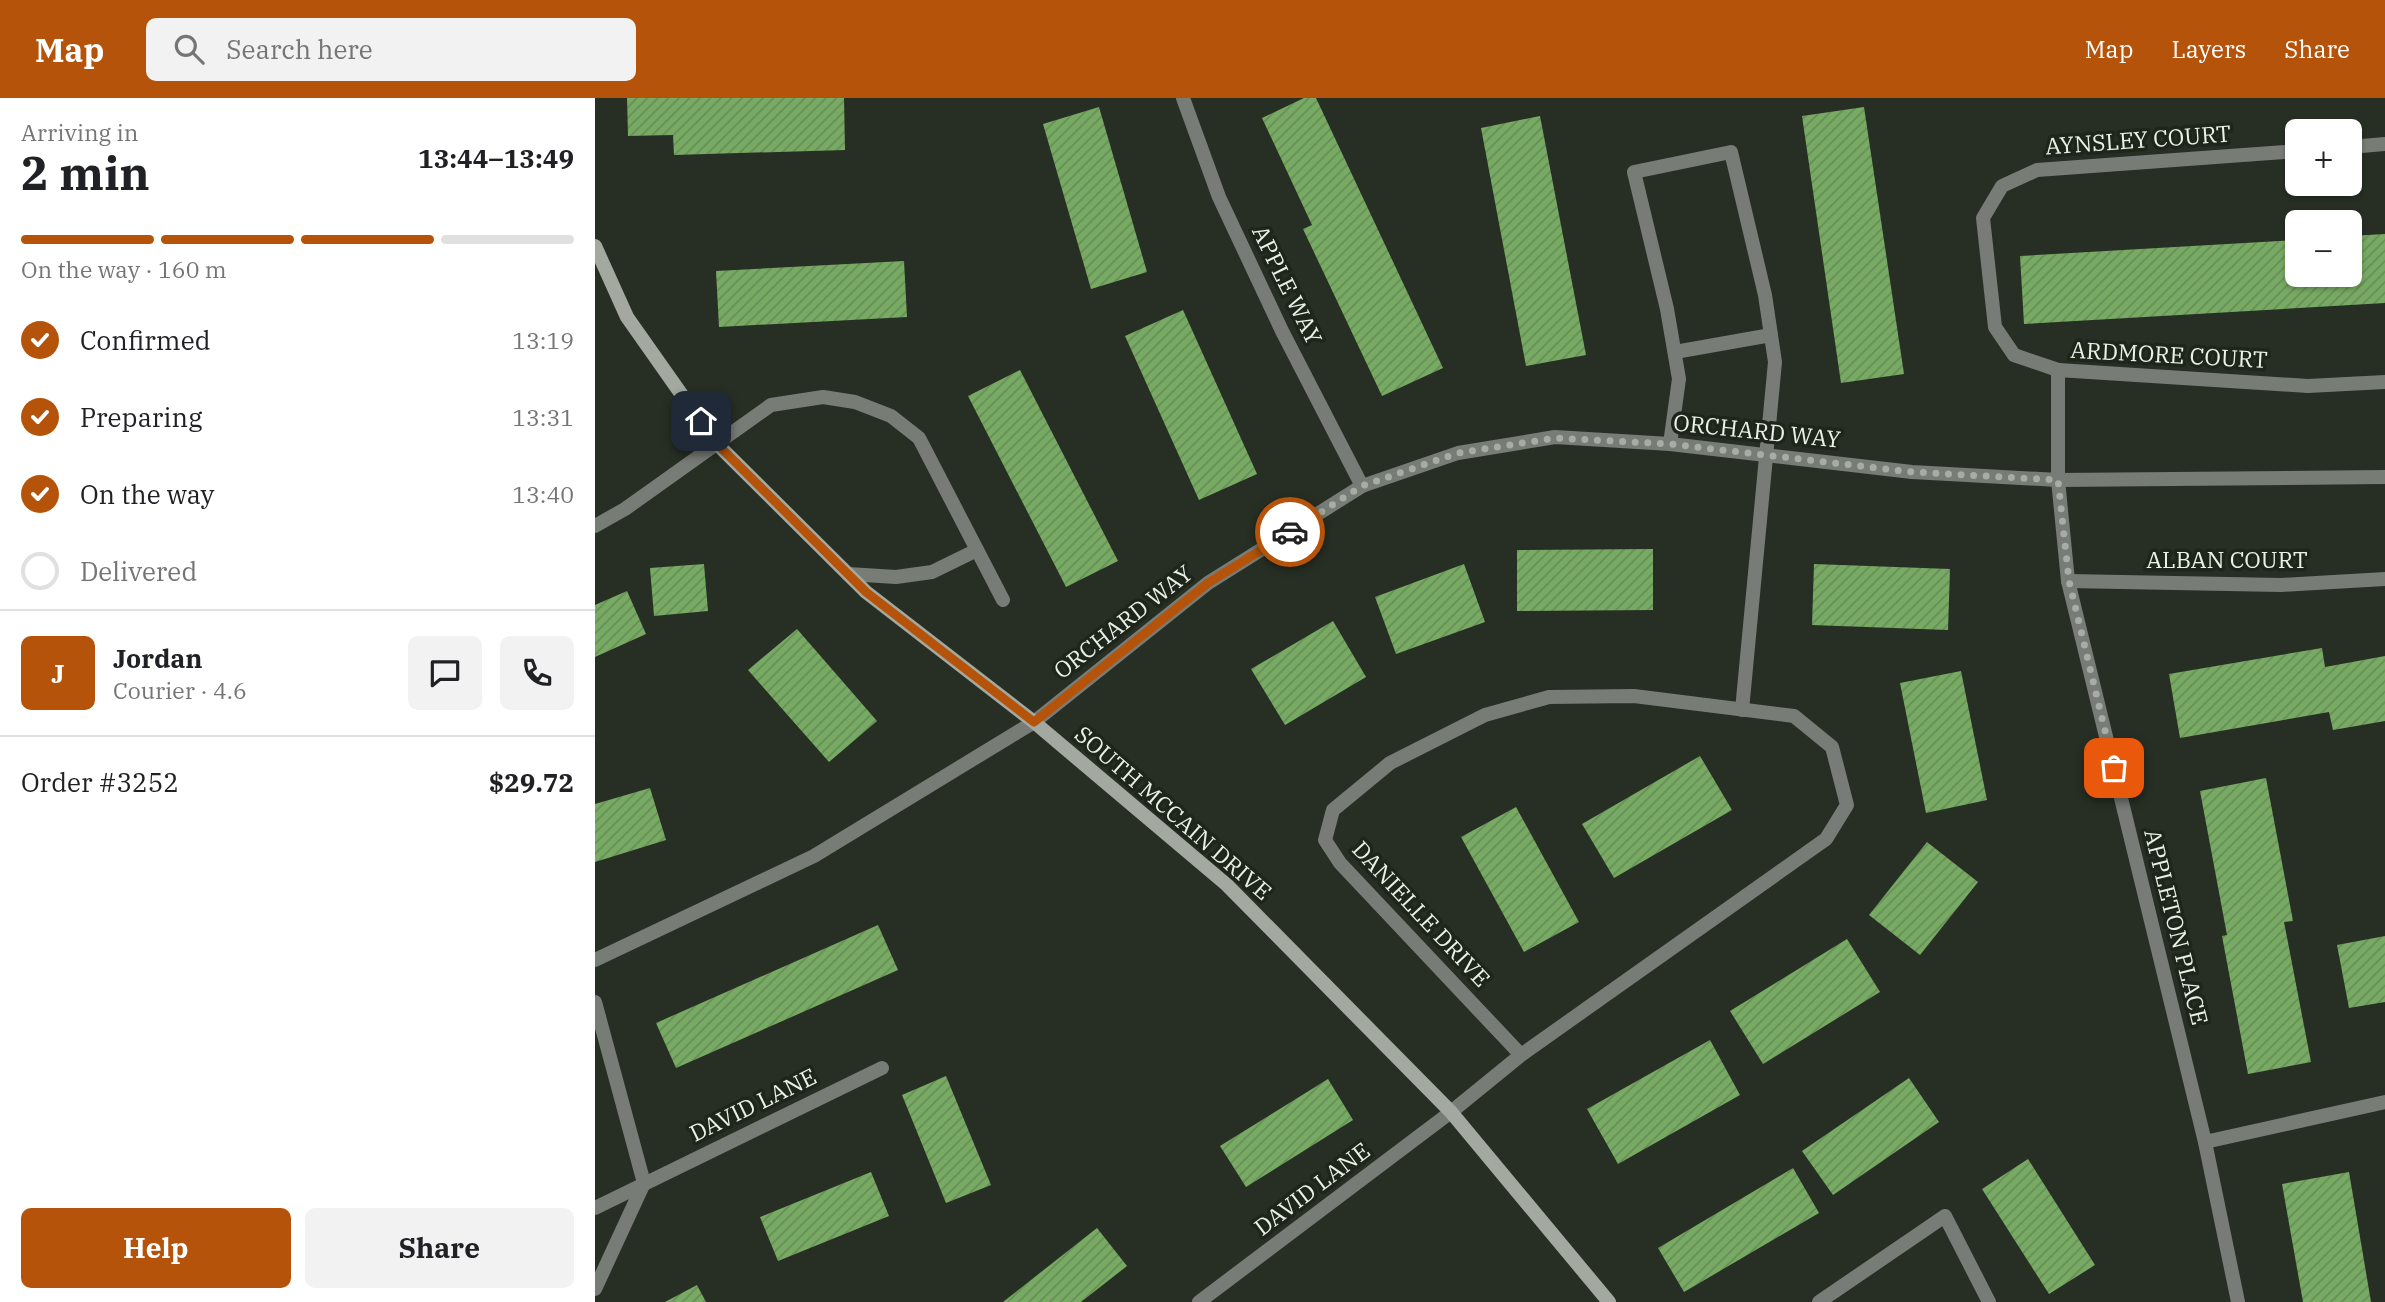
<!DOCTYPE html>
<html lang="en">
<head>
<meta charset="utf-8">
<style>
	body { margin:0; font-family:"IBM Plex Serif",serif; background:#f2f2f2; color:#202124; height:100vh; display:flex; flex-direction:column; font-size:26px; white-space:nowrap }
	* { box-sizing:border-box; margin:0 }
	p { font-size:23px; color:#757577 }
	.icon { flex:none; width:38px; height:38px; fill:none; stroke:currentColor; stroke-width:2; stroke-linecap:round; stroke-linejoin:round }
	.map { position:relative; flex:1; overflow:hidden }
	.drawer { display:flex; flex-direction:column; background:#fff; width:595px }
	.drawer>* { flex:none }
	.buttons { position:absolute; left:1690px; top:21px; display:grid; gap:14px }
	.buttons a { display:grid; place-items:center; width:77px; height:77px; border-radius:10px; background:#fff; box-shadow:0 2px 5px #0004; font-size:35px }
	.pin { position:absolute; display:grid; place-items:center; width:60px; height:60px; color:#fff; margin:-30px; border-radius:14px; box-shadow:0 4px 10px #0006 }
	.courier { position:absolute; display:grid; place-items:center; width:70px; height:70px; margin:-35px; border:5px solid #b45309; border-radius:50%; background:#fff; color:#222; box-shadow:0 2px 9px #0007 }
	.head em { font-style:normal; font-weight:800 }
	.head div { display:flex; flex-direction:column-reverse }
	.head { display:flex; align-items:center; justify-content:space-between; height:119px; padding:0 21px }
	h1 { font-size:46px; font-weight:800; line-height:52px }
	.bar { display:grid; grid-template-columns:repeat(4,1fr); gap:10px 7px; align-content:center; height:84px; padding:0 21px }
	.bar i { height:9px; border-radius:5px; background:#e0e0e0 }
	.bar .current { background:#b45309 }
	.bar p { grid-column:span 4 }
	.line { display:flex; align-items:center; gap:18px; padding:0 21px; border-top:2px solid #e0e0e0 }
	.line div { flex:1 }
	.round { display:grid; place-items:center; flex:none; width:74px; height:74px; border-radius:10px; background:#f2f2f2 }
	ol { padding:0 21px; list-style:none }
	li { display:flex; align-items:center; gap:21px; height:77px }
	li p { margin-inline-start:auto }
	li .icon { padding:7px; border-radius:50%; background:#b45309; color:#fff; stroke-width:4 }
	li:last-child { color:#757577 }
	li i { width:38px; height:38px; border:4px solid #e0e0e0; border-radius:50% }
	.primary-button { display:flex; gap:14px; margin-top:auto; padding:14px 21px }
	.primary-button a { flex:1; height:80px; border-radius:10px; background:#b45309; color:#fff; font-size:28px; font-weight:800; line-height:80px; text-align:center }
	.primary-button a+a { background:#f2f2f2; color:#202124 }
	header { display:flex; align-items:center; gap:42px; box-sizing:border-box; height:98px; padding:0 35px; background:#b45309; color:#fff }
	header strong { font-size:33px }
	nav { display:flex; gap:38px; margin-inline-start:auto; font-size:24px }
	.search { width:490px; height:63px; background:#f2f2f2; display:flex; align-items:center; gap:18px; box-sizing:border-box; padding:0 24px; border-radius:10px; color:#757577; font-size:26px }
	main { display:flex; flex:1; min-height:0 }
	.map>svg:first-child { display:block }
</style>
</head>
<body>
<header>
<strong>Map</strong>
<div class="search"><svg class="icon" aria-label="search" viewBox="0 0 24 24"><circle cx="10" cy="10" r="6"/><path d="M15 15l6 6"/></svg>Search here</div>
<nav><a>Map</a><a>Layers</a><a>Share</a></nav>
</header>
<main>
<section class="drawer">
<div class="head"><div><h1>2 min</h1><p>Arriving in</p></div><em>13:44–13:49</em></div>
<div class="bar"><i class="current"></i><i class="current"></i><i class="current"></i><i></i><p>On the way · 160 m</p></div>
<ol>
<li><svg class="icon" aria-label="check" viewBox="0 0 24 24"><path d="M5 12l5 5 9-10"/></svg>Confirmed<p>13:19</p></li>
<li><svg class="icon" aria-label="check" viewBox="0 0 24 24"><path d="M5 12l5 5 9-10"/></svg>Preparing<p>13:31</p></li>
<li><svg class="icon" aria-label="check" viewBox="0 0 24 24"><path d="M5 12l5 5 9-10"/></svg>On the way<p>13:40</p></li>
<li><i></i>Delivered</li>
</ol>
<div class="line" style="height:126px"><b class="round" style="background:#b45309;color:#fff">J</b><div><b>Jordan</b><p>Courier · 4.6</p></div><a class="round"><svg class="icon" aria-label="chat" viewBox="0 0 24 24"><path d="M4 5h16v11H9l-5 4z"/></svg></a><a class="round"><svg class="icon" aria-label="phone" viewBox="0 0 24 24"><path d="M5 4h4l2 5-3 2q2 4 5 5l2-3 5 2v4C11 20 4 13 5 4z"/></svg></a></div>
<div class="line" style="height:91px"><div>Order #3252</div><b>$29.72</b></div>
<div class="primary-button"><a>Help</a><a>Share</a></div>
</section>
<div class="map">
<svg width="1790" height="1204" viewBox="0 0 1790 1204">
	<defs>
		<pattern id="building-hatch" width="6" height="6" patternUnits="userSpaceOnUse" patternTransform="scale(1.75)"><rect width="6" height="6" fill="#77aa62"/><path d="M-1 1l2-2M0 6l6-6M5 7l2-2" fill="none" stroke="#688d5a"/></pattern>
	</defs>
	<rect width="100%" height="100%" fill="#272f24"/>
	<!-- building -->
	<g fill="url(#building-hatch)">
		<path d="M32 0H249L250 52 79 57 78 37 33 38Z"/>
		<path d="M709 0H721L848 270 787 298 708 131 717 127 667 20Z"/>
		<path d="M504 9 552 174 496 191 448 26Z"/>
		<path d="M1269 9 1309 276 1246 285 1207 18Z"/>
		<path d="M945 18 991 257 931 268 886 30Z"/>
		<path d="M1790 136V205L1429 226 1425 158 1703 142V177H1755V138Z"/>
		<path d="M309 163 312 219 124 229 121 173Z"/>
		<path d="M588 212 662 376 604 402 530 238Z"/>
		<path d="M425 272 523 463 471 489 373 298Z"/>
		<path d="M1058 451V512L922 513V452Z"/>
		<path d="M109 466 113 513 59 518 55 470Z"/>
		<path d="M869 466 890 524 801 556 780 499Z"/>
		<path d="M1219 466 1355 471 1353 532 1217 527Z"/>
		<path d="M32 493 51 536 0 559V507Z"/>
		<path d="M738 523 771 579 690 627 656 571Z"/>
		<path d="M202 531 282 623 234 664 153 572Z"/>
		<path d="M1727 550 1730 569 1790 558V623L1738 632 1734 614 1585 640 1574 576Z"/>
		<path d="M1366 573 1392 702 1331 715 1305 585Z"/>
		<path d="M1105 658 1137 712 1019 780 987 726Z"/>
		<path d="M1671 680 1698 823 1689 824 1716 964 1653 976 1627 838 1632 837 1605 693Z"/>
		<path d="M55 690 71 742 0 764V706Z"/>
		<path d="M921 709 984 824 929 854 866 739Z"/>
		<path d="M1332 744 1383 784 1325 857 1274 817Z"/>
		<path d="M283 827 303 872 81 970 61 925Z"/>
		<path d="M1790 838V904L1754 910 1742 847Z"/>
		<path d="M1252 841 1285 894 1168 966 1135 913Z"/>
		<path d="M1115 942 1145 997 1023 1066 992 1011Z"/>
		<path d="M351 978 396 1087 351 1105 307 997Z"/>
		<path d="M1314 980 1344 1024 1238 1097 1207 1053Z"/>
		<path d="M733 981 758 1022 651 1089 625 1048Z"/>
		<path d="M1433 1061 1500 1167 1454 1196 1387 1091Z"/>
		<path d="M1198 1070 1224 1115 1089 1194 1063 1150Z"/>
		<path d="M276 1074 294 1118 183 1163 165 1119Z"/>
		<path d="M1754 1074 1776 1204H1708L1687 1086Z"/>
		<path d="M502 1130 532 1168 486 1204H408Z"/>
		<path d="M102 1187 111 1204H70Z"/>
	</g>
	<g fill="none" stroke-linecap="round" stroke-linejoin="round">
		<!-- lane -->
		<g stroke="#787c76" stroke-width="14">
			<path d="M1080 254 1176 237"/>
			<path d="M253 476 301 479 337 474 382 452"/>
			<path d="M0 1191 49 1085"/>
		</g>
		<!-- street -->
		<g stroke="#787c76" stroke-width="14">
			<path d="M588 0 624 99 687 233 767 388"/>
			<path d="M1755 49 1790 46"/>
			<path d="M1463 272 1419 257 1400 229 1388 120 1407 88 1442 72 1703 53"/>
			<path d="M1075 346 1084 281 1072 211 1039 74 1136 54 1170 197 1180 264 1147 612"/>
			<path d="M0 428 30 411 176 307 228 299 260 304 296 318 324 340 408 502"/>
			<path d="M1473 483 1686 487 1790 481"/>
			<path d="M0 862 219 758 439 624 613 485 767 388 863 355 960 339 1075 346 1317 374 1463 382 1790 379"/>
			<path d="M0 904 49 1085"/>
			<path d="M1610 1044 1790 1004"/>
			<path d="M0 1110 287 970"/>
			<path d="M604 1204 856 1014 926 957 1231 741 1252 707 1237 649 1199 618 1039 598 954 599 890 617 795 665 738 712 730 742 745 765 926 957"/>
			<path d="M1224 1204 1350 1118 1394 1204"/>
			<path d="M1643 1204 1610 1044 1473 483 1463 382V272L1713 288 1790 284"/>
		</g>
		<!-- secondary -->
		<path stroke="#a3a9a0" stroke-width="14" d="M0 148 32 219 120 344 271 494 439 624 632 787 856 1014 1014 1204"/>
	</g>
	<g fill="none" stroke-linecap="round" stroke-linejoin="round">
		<!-- done -->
		<path stroke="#a6ada4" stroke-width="7" stroke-dasharray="0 12.6" d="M695 434 767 388 863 355 960 340 1075 346 1317 374 1463 382 1474 483 1519 670"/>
		<!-- route -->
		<path stroke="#b45309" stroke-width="9" d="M106 323 120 344 271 494 439 624 613 485 695 434"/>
	</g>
	<g text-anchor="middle" stroke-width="7" stroke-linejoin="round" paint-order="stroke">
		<!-- street labels -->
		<g font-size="23" fill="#ebf1e9" stroke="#1e251b">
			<text transform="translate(1543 42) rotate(-4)" y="8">AYNSLEY COURT</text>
			<text transform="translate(692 187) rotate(64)" y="8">APPLE WAY</text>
			<text transform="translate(1574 257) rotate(3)" y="8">ARDMORE COURT</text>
			<text transform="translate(1162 333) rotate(6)" y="8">ORCHARD WAY</text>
			<text x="1632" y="470">ALBAN COURT</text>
			<text transform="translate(528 524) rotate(-38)" y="8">ORCHARD WAY</text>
			<text transform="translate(578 715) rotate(41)" y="8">SOUTH MCCAIN DRIVE</text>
			<text transform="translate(826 816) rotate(47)" y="8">DANIELLE DRIVE</text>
			<text transform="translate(1581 829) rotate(76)" y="8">APPLETON PLACE</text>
			<text transform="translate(158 1007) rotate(-26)" y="8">DAVID LANE</text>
			<text transform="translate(717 1091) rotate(-37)" y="8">DAVID LANE</text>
		</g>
	</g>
</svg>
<div class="buttons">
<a>+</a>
<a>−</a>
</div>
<div class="pin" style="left:1519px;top:670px;background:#ea580c"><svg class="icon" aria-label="bag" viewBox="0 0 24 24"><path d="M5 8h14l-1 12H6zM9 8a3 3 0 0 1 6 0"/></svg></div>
<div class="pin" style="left:106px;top:323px;background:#1f2937"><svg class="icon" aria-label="home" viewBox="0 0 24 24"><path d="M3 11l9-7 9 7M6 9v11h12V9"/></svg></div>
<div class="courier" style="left:695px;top:434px"><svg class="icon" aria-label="car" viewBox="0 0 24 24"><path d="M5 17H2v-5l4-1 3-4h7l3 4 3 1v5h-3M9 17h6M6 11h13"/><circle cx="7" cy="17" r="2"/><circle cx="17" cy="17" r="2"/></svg></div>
</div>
</main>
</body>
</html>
